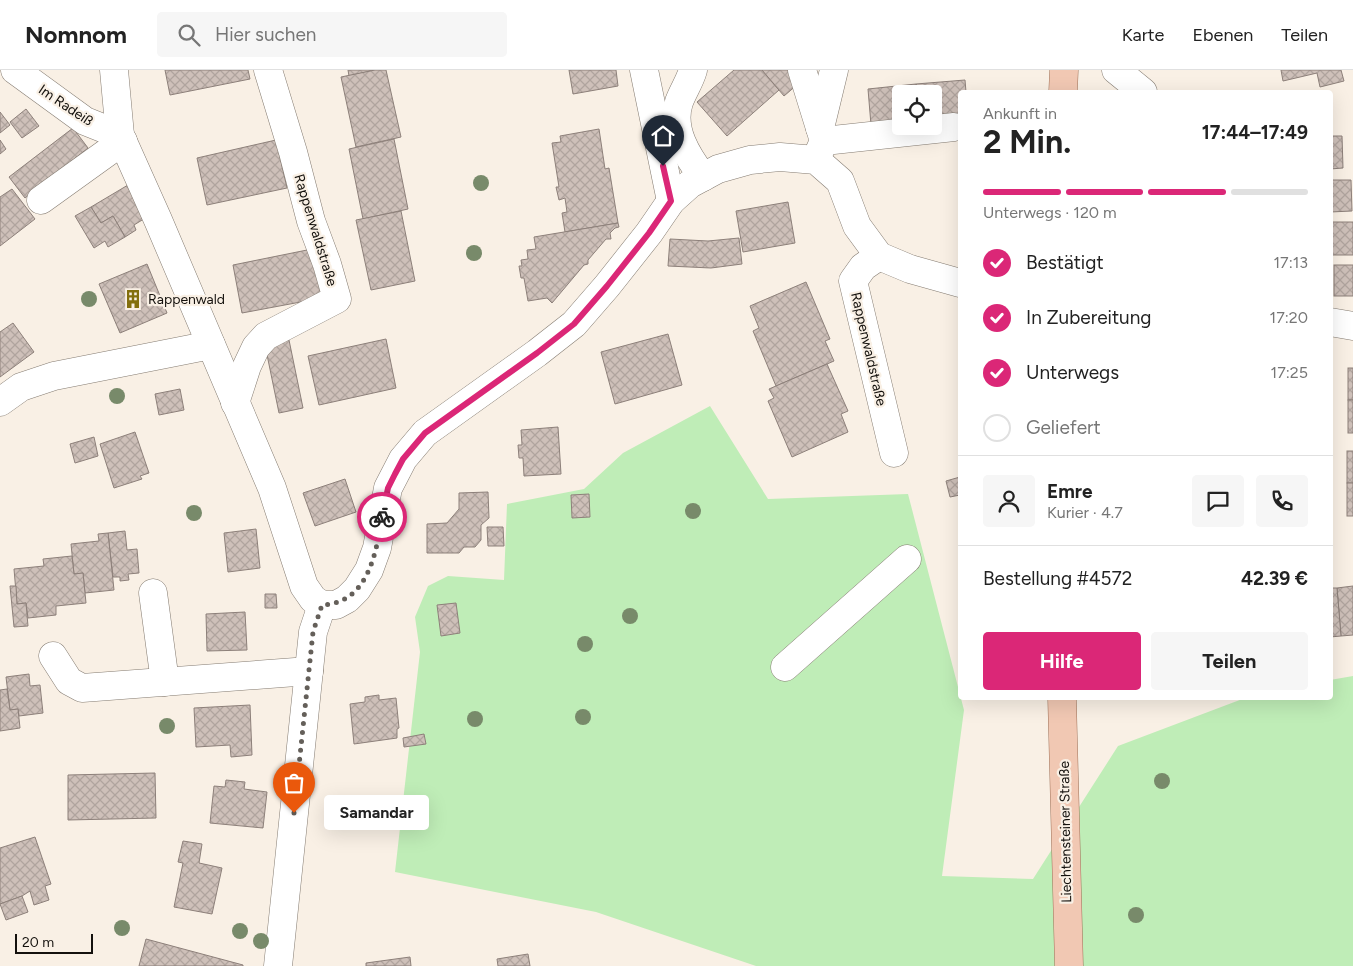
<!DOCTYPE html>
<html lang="de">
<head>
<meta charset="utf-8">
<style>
	body { margin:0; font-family:Figtree,sans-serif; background:#f6f6f6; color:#222; height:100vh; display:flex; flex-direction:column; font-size:19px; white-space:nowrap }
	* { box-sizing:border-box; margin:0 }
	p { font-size:16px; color:#767676 }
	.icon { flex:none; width:28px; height:28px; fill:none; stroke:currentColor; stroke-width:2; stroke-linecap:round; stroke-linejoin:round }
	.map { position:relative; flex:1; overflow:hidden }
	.drawer { position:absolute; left:958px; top:20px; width:375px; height:610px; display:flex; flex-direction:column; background:#fff; border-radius:5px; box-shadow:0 5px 20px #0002 }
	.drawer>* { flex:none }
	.buttons { position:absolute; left:892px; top:15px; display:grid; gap:10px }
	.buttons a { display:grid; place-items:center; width:50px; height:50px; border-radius:5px; background:#fff; box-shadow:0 5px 20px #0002; font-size:25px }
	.scale { position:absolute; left:15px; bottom:12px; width:78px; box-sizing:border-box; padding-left:5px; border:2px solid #14110d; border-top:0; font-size:14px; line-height:18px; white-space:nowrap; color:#14110d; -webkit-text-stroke:4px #f9f0e5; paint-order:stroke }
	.pin { position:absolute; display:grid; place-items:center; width:42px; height:42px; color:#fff; margin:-51px -21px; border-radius:50% 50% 50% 0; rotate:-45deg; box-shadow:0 0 5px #0007 }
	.pin .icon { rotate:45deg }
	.courier { position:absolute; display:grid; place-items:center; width:50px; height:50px; margin:-25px; border:4px solid #db2777; border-radius:50%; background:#fff; color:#222; box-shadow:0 1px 6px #0007 }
	.bubble { position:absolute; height:35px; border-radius:5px; background:#fff; box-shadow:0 5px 20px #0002; font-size:16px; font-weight:700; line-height:35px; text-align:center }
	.headline em { font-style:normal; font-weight:700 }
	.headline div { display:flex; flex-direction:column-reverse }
	.headline { display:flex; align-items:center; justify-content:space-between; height:85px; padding:0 25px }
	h1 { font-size:32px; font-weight:700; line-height:38px }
	.bar { display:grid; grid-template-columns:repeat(4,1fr); gap:8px 5px; align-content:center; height:60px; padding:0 25px }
	.bar i { height:6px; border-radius:4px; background:#e0e0e0 }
	.bar .on { background:#db2777 }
	.bar p { grid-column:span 4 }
	.line { display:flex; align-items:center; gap:12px; padding:0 25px; border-top:1px solid #e0e0e0 }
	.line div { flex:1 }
	.round { display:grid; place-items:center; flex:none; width:52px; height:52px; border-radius:5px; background:#f6f6f6 }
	ol { padding:0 25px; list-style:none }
	li { display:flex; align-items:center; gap:15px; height:55px }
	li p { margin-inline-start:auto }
	li .icon { padding:5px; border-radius:50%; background:#db2777; color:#fff; stroke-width:4 }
	li:last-child { color:#767676 }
	li i { width:28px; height:28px; border:2px solid #e0e0e0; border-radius:50% }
	.cta { display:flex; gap:10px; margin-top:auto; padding:10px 25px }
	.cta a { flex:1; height:58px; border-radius:5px; background:#db2777; color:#fff; font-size:20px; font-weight:700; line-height:58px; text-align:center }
	.cta a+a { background:#f6f6f6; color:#222 }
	header { display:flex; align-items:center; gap:30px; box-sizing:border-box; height:70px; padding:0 25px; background:#fff; border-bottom:1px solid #e0e0e0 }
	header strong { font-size:24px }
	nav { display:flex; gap:28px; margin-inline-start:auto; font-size:18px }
	.search { width:350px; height:45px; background:#f6f6f6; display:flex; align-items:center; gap:12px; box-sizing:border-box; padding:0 18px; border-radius:5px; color:#767676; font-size:19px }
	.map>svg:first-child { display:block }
</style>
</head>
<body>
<header>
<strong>Nomnom</strong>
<div class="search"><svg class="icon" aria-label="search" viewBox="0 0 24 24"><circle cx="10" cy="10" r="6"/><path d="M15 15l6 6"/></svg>Hier suchen</div>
<nav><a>Karte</a><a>Ebenen</a><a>Teilen</a></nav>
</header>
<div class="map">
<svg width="1353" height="896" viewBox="0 0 1353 896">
	<defs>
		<pattern id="building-cross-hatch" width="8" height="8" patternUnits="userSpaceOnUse" patternTransform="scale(1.25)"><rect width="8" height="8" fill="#cec0b9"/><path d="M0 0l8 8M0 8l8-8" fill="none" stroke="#b0a49e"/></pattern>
	</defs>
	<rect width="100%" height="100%" fill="#f9f0e5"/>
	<!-- grass -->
	<path fill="#bfedb7" d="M710 336 768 429 908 424 964 640 942 806 1033 809 1118 676 1245 628H1330V610L1353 606V896H756L596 842 395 802 420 582 415 547 428 516 448 506 504 510 507 434 584 419 623 383Z"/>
	<!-- building -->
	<g fill="url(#building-cross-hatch)" stroke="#8d807a">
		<path d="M165 0H248L250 9 170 25Z"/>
		<path d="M348 0H375L349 6Z"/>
		<path d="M375 0H386L401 67 356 77 341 7Z"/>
		<path d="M569 0H616L618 16 573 24Z"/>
		<path d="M734 0H762L779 20 727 66 697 32Z"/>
		<path d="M762 0H795L798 14 784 26Z"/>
		<path d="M1281 0H1341L1344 11 1320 17 1317 3 1283 11Z"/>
		<path d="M965 10 966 22H960V47L934 49V24H917L916 14Z"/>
		<path d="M916 14 917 24H901V52L871 55 868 19Z"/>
		<path d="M26 39 39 56 22 68 10 52Z"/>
		<path d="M0 42 10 55 0 63Z"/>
		<path d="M73 58 88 78 25 128 9 107Z"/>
		<path d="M599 59 605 99 609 98 618 153 565 162 562 143 567 142 565 128 559 130 556 117H559L552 73 561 72 560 66Z"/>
		<path d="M1330 66H1342L1343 98 1330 99Z"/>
		<path d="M394 69 408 139 363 149 349 79Z"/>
		<path d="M0 70 6 79 0 84Z"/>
		<path d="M276 70 287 118 207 135 197 88Z"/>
		<path d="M1330 110H1351L1352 141 1330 142Z"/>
		<path d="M128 115 147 147 134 155 136 160 125 167 113 146 101 153 91 137Z"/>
		<path d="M12 119 35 149 0 176V127Z"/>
		<path d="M788 132 795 173 743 182 736 141Z"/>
		<path d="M91 137 101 153 113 146 125 167 108 177 105 171 94 178 75 146Z"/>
		<path d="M401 141 415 211 371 220 356 150Z"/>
		<rect x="1330" y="152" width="23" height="33"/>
		<path d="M618 153 619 157 615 158 610 163 611 169H606L588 190V194L584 195 552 233 547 228 528 231 524 208H521L519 196H522L521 190 528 189 527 180 536 179 534 167Z"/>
		<path d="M739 168 742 194 711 198 668 196 670 169 708 171Z"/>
		<path d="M312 179 322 228 242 243 233 195Z"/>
		<path d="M147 194 167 243 120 263 99 214Z"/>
		<rect x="1334" y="195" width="19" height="31"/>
		<path d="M806 212 830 269 825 271 834 291 776 316 753 261 759 258 750 236Z"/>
		<path d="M13 253 34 282 0 307V262Z"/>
		<path d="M668 264 682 315 615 334 601 282Z"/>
		<path d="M386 269 396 318 319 335 308 286Z"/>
		<path d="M289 270 303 338 279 343 265 275Z"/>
		<path d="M827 294 848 341 841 344 848 362 792 387 768 331 774 328 769 319Z"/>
		<rect x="1348" y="298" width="5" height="32"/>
		<path d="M180 319 184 340 159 345 155 324Z"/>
		<rect x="1348" y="330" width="5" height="33"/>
		<path d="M558 357 561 404 524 406 523 388H519L518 375H522L521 360Z"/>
		<path d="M135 362 149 403 140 406 142 409 114 418 100 374Z"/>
		<path d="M94 367 98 386 75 393 70 374Z"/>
		<rect x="1347" y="381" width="6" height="32"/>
		<path d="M960 407V425L950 427 946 411Z"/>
		<path d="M345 409 356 442 315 456 303 423Z"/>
		<rect x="1347" y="413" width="6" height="33"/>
		<path d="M488 422 489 448 481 455V470L475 477H464L459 483H427V454L447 453 459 439V423Z"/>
		<path d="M589 424 590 447 572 448 571 425Z"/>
		<path d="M487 457H503L504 476H488Z"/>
		<path d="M256 459 260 498 228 502 224 463Z"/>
		<path d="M125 461 127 480 137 479 139 503 128 504 129 510 120 511V507H113L108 463Z"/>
		<path d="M108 463 114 520 85 523 83 503 74 504 71 474 99 471 98 464Z"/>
		<path d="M72 486 74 504 83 503 86 533 56 536V545L28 548 26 533 17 534 14 499 44 496 43 489Z"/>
		<path d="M10 516H16L17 534 26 533 28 556 14 557Z"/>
		<path d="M1353 516V565L1341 566 1337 518Z"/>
		<path d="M1330 518H1337L1341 566 1330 567Z"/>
		<path d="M265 524H276L277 538H265Z"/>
		<path d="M456 533 460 563 441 566 437 535Z"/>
		<path d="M245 542 247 580 207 581 206 544Z"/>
		<path d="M29 604 30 616 40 615 43 643 19 646 18 639 10 640 6 607Z"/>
		<path d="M7 619 10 640 18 639 20 658 0 661V620Z"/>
		<path d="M379 625V630L396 628 399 658 397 659V668L354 674 350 634 365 632V627Z"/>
		<path d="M250 635 252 685 231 687 230 675 196 677 194 638Z"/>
		<path d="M424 664 426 674 404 677 403 668Z"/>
		<path d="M155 703 156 748 68 750V705Z"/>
		<path d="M226 710 245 712 244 719 267 722 263 758 210 753 214 716 225 717Z"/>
		<path d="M35 767 51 814 45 816 49 830 34 835 30 821 22 826 0 834V778Z"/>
		<path d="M183 771 202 774 199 793 222 798 212 844 174 837 183 793 178 792Z"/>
		<path d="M22 826 28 842 6 850 0 834Z"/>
		<path d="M146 869 243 895V896H139Z"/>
		<path d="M528 884 530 896H498L497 889Z"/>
		<path d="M410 887 411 896H366V893Z"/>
	</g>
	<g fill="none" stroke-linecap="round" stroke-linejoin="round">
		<!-- minor casing -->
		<g stroke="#857c72" stroke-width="29">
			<g id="minor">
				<path d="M15 0 85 51 120 65"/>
				<path d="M114 0 120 65 158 150 272 418 304 516 313 529 322 535H336L347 529 357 519 369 500 377 478 388 418 403 389 425 363 537 283 574 254 607 216 649 163 671 131 690 114 718 99 750 90 780 87 816 90 840 111 857 156 879 186 910 199 960 213"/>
				<path d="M644 0 671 131"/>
				<path d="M693 0C690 11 683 21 679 32 670 59 687 86 703 107"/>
				<path d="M802 0 824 71 816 89"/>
				<path d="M1116 0 1143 22"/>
				<path d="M820 58 834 0"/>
				<path d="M824 71 954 57"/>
				<path d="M41 130 123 71"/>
				<path d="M879 186 863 197 853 211 894 383"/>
				<path d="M1330 252 1353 256"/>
				<path d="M0 332 21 317 54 306 211 275"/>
				<path d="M235 333 247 296 256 277 266 266 337 229 327 194 311 151 293 82 268 0"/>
				<path d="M153 523 165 612"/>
				<path d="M53 586 69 611 82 618 309 601"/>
				<path d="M785 597 907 489"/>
				<path d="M278 896 313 562 322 535"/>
			</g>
		</g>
		<!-- major casing -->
		<g stroke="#9e7158" stroke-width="29">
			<g id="major">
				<path d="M1063 22 1064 0"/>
				<path d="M1062 628 1069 896"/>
			</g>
		</g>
		<!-- minor -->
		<use href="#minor" stroke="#fff" stroke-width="28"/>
		<!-- major -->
		<use href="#major" stroke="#f1c8b3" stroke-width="28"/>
	</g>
	<!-- trees -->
	<g fill="#788a6a">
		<circle cx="481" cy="113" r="8"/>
		<circle cx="474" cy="183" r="8"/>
		<circle cx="89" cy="229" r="8"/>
		<circle cx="117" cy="326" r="8"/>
		<circle cx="693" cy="441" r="8"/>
		<circle cx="194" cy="443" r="8"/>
		<circle cx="630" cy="546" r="8"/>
		<circle cx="585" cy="574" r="8"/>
		<circle cx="583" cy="647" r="8"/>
		<circle cx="475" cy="649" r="8"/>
		<circle cx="167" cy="656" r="8"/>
		<circle cx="1162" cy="711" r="8"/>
		<circle cx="1136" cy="845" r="8"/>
		<circle cx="122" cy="858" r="8"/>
		<circle cx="240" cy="861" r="8"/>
		<circle cx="261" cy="871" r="8"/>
	</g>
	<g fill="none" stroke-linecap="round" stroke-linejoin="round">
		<!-- done -->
		<path stroke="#645f59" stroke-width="5" stroke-dasharray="0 9" d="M294 743 313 562 322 535C368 533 376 484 382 447"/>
		<!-- route -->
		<path stroke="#db2777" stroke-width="6" d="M382 447 388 418 395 404 403 389 425 363 537 283 574 254 607 216 649 163 671 131 663 96"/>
	</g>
	<!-- icons -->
	<defs>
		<g id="building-bare" transform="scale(1.5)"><path d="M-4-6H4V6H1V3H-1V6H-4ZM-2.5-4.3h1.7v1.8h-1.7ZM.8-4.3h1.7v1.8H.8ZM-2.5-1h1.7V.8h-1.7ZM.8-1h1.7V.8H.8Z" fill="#836f0d" stroke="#f9f0e5" stroke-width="2.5" paint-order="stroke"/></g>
	</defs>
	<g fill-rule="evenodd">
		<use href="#building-bare" x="133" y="229"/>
	</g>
	<g text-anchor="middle" stroke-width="4.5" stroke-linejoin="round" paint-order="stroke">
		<!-- street labels -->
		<g font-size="14" fill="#14110d" stroke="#f9f0e5">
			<text transform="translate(66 35) rotate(34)" y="5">Im Radeiß</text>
			<text transform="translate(316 160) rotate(73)" y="5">Rappenwaldstraße</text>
			<text transform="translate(869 279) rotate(77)" y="5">Rappenwaldstraße</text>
			<text transform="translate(1065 762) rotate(-91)" y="5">Liechtensteiner Straße</text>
		</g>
		<!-- poi labels -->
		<g font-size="14" fill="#14110d" stroke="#f9f0e5" text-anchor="start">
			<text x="148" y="234">Rappenwald</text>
		</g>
	</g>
</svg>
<div class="buttons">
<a><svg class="icon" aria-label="locate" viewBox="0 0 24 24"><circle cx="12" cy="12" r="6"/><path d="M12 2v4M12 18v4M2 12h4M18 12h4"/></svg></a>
</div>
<div class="scale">20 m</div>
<div class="pin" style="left:294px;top:743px;background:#ea580c"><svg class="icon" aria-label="bag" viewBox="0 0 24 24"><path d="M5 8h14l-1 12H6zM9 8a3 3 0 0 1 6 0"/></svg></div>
<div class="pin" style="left:663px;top:96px;background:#1f2937"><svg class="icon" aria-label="home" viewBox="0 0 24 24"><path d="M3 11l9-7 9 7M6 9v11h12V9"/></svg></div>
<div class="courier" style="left:382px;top:447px"><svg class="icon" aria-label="bike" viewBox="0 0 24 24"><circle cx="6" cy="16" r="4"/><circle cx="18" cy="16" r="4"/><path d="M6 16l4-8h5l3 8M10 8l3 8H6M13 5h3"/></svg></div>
<div class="bubble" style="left:324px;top:725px;width:105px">Samandar</div>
<section class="drawer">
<div class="headline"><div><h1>2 Min.</h1><p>Ankunft in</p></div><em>17:44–17:49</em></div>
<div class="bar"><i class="on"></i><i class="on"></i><i class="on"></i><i></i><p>Unterwegs · 120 m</p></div>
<ol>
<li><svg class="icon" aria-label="check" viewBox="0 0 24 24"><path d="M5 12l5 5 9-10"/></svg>Bestätigt<p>17:13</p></li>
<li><svg class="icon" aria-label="check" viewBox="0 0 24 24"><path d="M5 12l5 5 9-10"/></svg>In Zubereitung<p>17:20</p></li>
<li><svg class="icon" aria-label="check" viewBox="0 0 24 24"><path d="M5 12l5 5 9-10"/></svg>Unterwegs<p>17:25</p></li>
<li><i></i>Geliefert</li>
</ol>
<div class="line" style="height:90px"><a class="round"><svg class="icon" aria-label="person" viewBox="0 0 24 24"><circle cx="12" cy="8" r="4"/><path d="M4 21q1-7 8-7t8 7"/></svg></a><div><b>Emre</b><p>Kurier · 4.7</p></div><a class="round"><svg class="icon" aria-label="chat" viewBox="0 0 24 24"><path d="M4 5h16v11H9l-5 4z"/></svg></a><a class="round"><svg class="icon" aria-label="phone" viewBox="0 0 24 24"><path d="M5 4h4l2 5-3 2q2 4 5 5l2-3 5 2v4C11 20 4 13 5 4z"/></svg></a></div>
<div class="line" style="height:65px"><div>Bestellung #4572</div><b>42.39 €</b></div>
<div class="cta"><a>Hilfe</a><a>Teilen</a></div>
</section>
</div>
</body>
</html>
